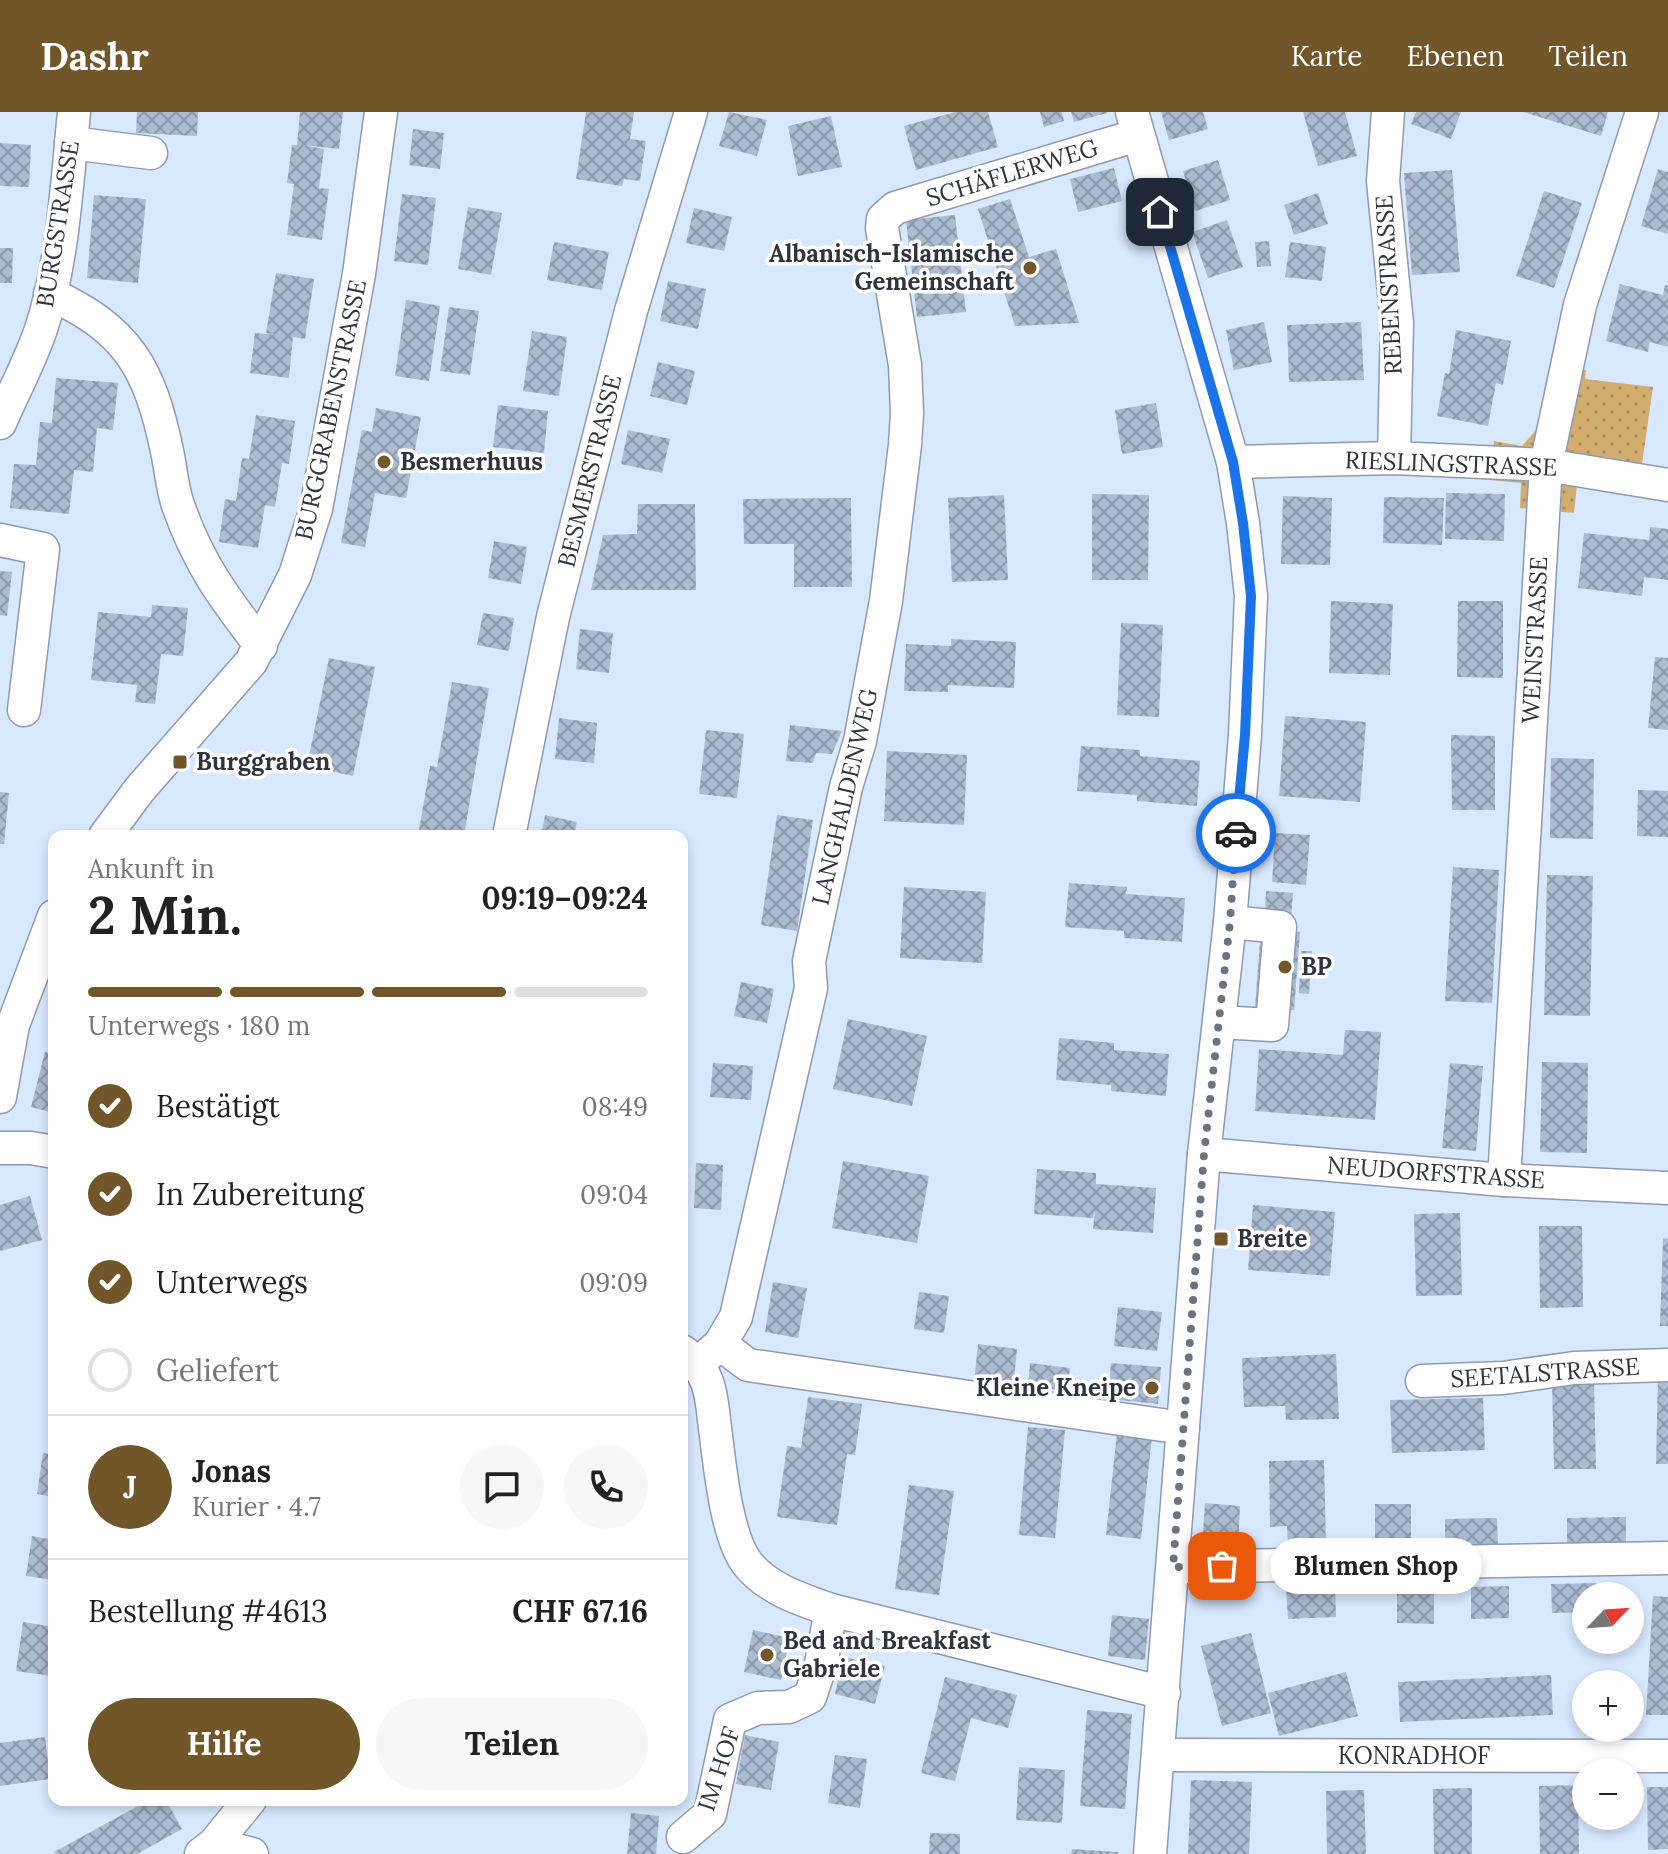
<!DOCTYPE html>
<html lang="de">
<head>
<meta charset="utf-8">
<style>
	body { margin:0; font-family:Lora,serif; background:#f6f6f6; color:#222; height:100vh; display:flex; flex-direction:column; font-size:30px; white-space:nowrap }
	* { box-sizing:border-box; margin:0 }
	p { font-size:26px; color:#767676 }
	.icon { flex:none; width:44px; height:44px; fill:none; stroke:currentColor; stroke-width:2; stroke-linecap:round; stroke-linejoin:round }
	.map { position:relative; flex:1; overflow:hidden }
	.side { position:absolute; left:48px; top:718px; width:640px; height:976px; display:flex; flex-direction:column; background:#fff; border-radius:16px; box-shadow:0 4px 12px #0003 }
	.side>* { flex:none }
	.needle { width:52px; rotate:65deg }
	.tools { position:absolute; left:1572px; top:1470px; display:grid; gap:16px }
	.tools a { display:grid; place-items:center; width:72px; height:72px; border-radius:50%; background:#fff; box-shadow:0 4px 12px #0003; font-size:40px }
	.pin { position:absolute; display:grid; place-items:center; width:68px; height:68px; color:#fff; margin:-34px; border-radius:16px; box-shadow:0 4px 12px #0006 }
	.courier { position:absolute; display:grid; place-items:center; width:80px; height:80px; margin:-40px; border:6px solid #1a73e8; border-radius:50%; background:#fff; color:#222; box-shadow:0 2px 10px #0007 }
	.bubble { position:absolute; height:56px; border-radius:28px; background:#fff; box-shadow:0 4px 12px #0003; font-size:26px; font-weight:700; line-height:56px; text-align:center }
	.overview em { font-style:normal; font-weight:700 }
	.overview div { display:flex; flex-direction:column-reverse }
	.overview { display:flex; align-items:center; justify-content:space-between; height:136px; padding:0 40px }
	h1 { font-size:52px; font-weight:700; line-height:60px }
	.bar { display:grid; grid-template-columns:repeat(4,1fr); gap:12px 8px; align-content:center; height:96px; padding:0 40px }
	.bar i { height:10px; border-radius:6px; background:#e0e0e0 }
	.bar .current { background:#705628 }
	.bar p { grid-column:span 4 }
	.line { display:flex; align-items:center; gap:20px; padding:0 40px; border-top:2px solid #e0e0e0 }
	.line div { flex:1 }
	.round { display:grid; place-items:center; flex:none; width:84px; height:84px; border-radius:42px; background:#f6f6f6 }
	ol { padding:0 40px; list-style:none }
	li { display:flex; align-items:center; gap:24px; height:88px }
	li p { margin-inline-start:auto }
	li .icon { padding:8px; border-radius:50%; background:#705628; color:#fff; stroke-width:4 }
	li:last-child { color:#767676 }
	li i { width:44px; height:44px; border:4px solid #e0e0e0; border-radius:50% }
	.action { display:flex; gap:16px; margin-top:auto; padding:16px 40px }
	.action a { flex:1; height:92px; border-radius:48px; background:#705628; color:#fff; font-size:32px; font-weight:700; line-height:92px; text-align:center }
	.action a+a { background:#f6f6f6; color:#222 }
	header { display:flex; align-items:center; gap:48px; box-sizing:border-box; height:112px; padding:0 40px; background:#705628; color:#fff }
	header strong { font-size:38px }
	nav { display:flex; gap:44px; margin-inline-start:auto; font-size:28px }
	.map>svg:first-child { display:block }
</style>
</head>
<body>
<header>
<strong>Dashr</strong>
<nav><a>Karte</a><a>Ebenen</a><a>Teilen</a></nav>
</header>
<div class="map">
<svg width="1668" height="1742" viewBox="0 0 1668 1742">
	<defs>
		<pattern id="park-dots" width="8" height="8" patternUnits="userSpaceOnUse" patternTransform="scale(2)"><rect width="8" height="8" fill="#d3ad6d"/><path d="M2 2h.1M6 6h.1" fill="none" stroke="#ac8e5b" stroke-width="1.8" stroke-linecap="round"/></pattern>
		<pattern id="building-cross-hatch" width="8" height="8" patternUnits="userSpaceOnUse" patternTransform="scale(2)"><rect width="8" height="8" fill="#abbbd1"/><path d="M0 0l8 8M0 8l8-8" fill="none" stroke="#8c99ab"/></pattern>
	</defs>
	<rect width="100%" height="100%" fill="#d8e8fe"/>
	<!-- park -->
	<path fill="url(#park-dots)" d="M1554 254 1586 258 1585 267 1653 275 1638 380 1577 373 1574 401 1520 396 1521 371 1489 368 1494 329 1522 334 1540 313Z"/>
	<!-- building -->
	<g fill="url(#building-cross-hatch)">
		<path d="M137 0H198L197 24 136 21Z"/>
		<path d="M300 0H343L339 37 302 33 324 37 319 76 329 77 322 128 287 123 294 72 287 71 292 33H297Z"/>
		<path d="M586 0H634L630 27 646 29 640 69 624 67 622 74 576 67Z"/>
		<path d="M729 0 767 8 757 44 719 34Z"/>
		<path d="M955 0H988L998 35 916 58 904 14Z"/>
		<path d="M1040 0H1062L1064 9 1044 15Z"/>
		<path d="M1071 0H1107V1L1074 10Z"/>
		<path d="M1161 0H1203L1208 17 1169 28Z"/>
		<path d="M1303 0H1345L1357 44 1318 54Z"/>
		<path d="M1416 0H1461L1451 27 1411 12Z"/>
		<path d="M1523 0H1608L1601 24Z"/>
		<path d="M831 4 842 55 798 64 788 14Z"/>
		<path d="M413 17 444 21 440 57 409 53Z"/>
		<path d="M0 31 31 33 29 75 0 74Z"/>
		<path d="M1218 48 1230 88 1195 99 1183 59Z"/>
		<path d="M1114 56 1122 89 1078 100 1070 67Z"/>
		<path d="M1658 57 1668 60V122L1641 114Z"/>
		<path d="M1452 58 1460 160 1412 163 1404 61Z"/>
		<path d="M1544 79 1582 91 1554 176 1516 164Z"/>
		<path d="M1318 81 1328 112 1294 123 1284 93Z"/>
		<path d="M402 82 436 86 428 153 394 149Z"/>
		<path d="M94 83 146 87 138 171 87 166Z"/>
		<path d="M1010 87 1029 145 1056 137 1079 211 1015 214 978 97Z"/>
		<path d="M468 95 502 101 491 163 458 157Z"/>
		<path d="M694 96 732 105 724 139 686 131Z"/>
		<path d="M955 103 966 200 917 205 906 108Z"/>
		<path d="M1227 108 1243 155 1208 166 1192 120Z"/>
		<path d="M1269 129 1271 154 1257 155 1255 130Z"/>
		<path d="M554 130 609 140 602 178 547 168Z"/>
		<path d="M1290 130 1326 135 1322 169 1285 165Z"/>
		<path d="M0 136H13L12 171H0Z"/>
		<path d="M276 161 314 167 305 227 293 225 289 266 250 261 255 221 277 223 266 221Z"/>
		<path d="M668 169 706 177 698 217 660 209Z"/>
		<path d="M1620 172 1663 183 1665 173 1668 174V235L1650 230 1648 240 1606 229Z"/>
		<path d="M406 188 440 194 429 269 395 264Z"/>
		<path d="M449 195 479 199 470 263 440 259Z"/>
		<path d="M1264 210 1272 250 1234 258 1226 218Z"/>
		<path d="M1361 210 1364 268 1289 270 1287 213Z"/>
		<path d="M1456 218 1511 229 1503 273 1496 271 1488 314 1437 304 1445 261 1449 262Z"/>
		<path d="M532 219 567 225 559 284 523 279Z"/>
		<path d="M658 250 695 259 687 293 650 284Z"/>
		<path d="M56 266 118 271 113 318 97 316 93 360 74 358 69 402 10 396 14 352 36 353 40 310 52 311Z"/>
		<path d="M1156 291 1163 335 1122 342 1115 298Z"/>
		<path d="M498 293 548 299 544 341 493 335Z"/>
		<path d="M376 296 421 305 406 386 375 381 365 435 341 431 362 318 372 320Z"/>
		<path d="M256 303 295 309 289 352 282 351 275 395 265 393 258 436 219 430 225 387 236 389 242 346 249 347Z"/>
		<path d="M628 318 670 327 662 361 621 352Z"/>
		<path d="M1446 381 1505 382 1504 429 1445 427Z"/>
		<path d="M1092 382 1149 383 1148 468H1092Z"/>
		<path d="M1004 383 1008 468 952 470 948 386Z"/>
		<path d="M1283 384 1332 386 1330 453 1281 452Z"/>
		<path d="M1384 385 1444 386 1442 433 1383 431Z"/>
		<path d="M851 386 852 475H794V432H744L743 387Z"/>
		<path d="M638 392H695L696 478H591L603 423 637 422Z"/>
		<path d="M1650 415 1668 417V468L1644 465 1642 484 1578 476 1584 421 1649 428Z"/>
		<path d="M494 429 527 435 521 472 488 466Z"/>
		<path d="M0 459 12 460 7 504 0 503Z"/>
		<path d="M1331 489 1393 492 1390 563 1329 561Z"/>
		<path d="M1458 489H1503V566L1457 565Z"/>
		<path d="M152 493 188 496 183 544 161 542 155 592 135 590 137 573 91 568 98 500 151 505Z"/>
		<path d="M483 501 514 506 509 539 477 533Z"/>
		<path d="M1121 511 1163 513 1159 605 1117 603Z"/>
		<path d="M580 517 613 521 609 561 576 557Z"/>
		<path d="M951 527 1016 530 1014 576 948 573V580L904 579 906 532 951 534Z"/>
		<path d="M1655 545 1668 546V618L1648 616Z"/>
		<path d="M329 546 375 555 353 664 307 654Z"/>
		<path d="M452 570 489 576 464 724H418L430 654 437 655Z"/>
		<path d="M1285 604 1366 610 1360 690 1279 684Z"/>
		<path d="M559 606 597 611 594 651 555 647Z"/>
		<path d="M790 613 842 619 832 642 816 641 813 651 786 649Z"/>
		<path d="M706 618 744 622 737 686 699 682Z"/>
		<path d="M1451 623 1495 624V698H1452Z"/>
		<path d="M1081 634 1140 638V644L1200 649 1197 694 1137 689V683L1077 679Z"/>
		<path d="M887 639 967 643 964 713 884 709Z"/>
		<path d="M1551 646 1594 647 1593 727 1550 726Z"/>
		<path d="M1638 678 1668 679V725L1637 724Z"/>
		<path d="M0 680 9 681 4 732H0Z"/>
		<path d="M545 703 577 710 574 724H541Z"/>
		<path d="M777 703 813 708 797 819 761 813Z"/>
		<path d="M1275 721 1310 723 1306 773 1272 770Z"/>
		<path d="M1453 755 1499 758 1492 891 1445 889Z"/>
		<path d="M1547 763 1593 764 1590 904 1544 903Z"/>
		<path d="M1069 771 1127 775 1126 782 1185 786 1182 830 1124 826V819L1065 815Z"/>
		<path d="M904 775 986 780 982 851 900 846Z"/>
		<path d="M1266 779 1293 781 1291 807 1273 805 1265 797Z"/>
		<path d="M1261 817 1300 820 1294 898 1255 895Z"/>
		<path d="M1301 839H1312L1309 882 1299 881Z"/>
		<path d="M741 870 774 877 767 911 734 904Z"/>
		<path d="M848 907 927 924 912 994 833 977Z"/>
		<path d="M1345 918 1381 920 1375 1008 1255 999 1259 937 1343 943Z"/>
		<path d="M1059 926 1114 931V938L1169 942 1166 984 1111 979V973L1056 968Z"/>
		<path d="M45 940 54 942V1001L31 995Z"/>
		<path d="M1542 950 1588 951 1587 1041 1540 1040Z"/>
		<path d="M713 951 753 954 751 988 710 985Z"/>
		<path d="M1450 951 1483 954 1476 1039 1442 1036Z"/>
		<path d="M843 1049 929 1064 917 1131 832 1116Z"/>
		<path d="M696 1051 723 1053 721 1098 694 1096Z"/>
		<path d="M1037 1057 1096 1061V1072L1156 1076 1153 1121 1093 1117 1095 1097 1093 1106 1034 1102Z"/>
		<path d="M30 1084 42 1128 0 1139V1093Z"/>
		<path d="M1253 1093 1335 1100 1330 1164 1248 1158Z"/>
		<path d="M1460 1101 1462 1183 1416 1184 1414 1102Z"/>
		<path d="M1539 1114H1582L1583 1195 1540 1196Z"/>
		<path d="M1663 1126 1668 1127V1214H1660Z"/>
		<path d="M773 1170 807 1176 798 1226 765 1220Z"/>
		<path d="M919 1180 949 1184 944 1221 914 1217Z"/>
		<path d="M1118 1195 1162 1200 1157 1239 1114 1234Z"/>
		<path d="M978 1232 1017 1237 1013 1276 974 1271Z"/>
		<path d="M1336 1242 1339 1307 1286 1308 1285 1294 1244 1295 1242 1246Z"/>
		<path d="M1030 1251 1070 1256 1067 1279 1028 1274Z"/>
		<path d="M1111 1251 1161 1255 1158 1292 1108 1287Z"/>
		<path d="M1658 1262H1668V1352H1656Z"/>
		<path d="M1594 1269 1596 1357H1554L1552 1270Z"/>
		<path d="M808 1285 862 1292 855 1343 847 1342 837 1413 777 1405 787 1334 801 1336Z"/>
		<path d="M1483 1286 1485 1338 1392 1341 1390 1288Z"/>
		<path d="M1118 1312 1153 1316 1141 1427 1106 1423Z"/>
		<path d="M1028 1315 1065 1318 1055 1426 1019 1423Z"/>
		<path d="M43 1341 54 1343V1385L37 1382Z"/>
		<path d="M1324 1348 1326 1434 1288 1435 1287 1414 1270 1415 1269 1349Z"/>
		<path d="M909 1373 954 1379 939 1483 895 1477Z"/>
		<path d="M1205 1391 1240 1394 1238 1436 1202 1434Z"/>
		<rect x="1375" y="1392" width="36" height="45"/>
		<path d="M1626 1405V1435L1567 1436V1406Z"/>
		<path d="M1497 1406 1498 1436 1445 1437V1407Z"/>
		<path d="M32 1424 54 1428V1468L26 1464Z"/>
		<path d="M1596 1471V1484H1586V1500L1552 1501 1551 1472Z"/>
		<path d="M1335 1473 1336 1505 1288 1507 1286 1475Z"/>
		<path d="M1397 1473H1434V1512L1397 1511Z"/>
		<path d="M1509 1474V1506L1471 1507V1475Z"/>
		<path d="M1653 1484 1668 1485V1603H1646Z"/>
		<path d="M1112 1503 1149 1507 1145 1548 1108 1544Z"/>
		<path d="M23 1510 54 1515 52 1564 16 1559Z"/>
		<path d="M753 1518 790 1526 781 1568 744 1560Z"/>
		<path d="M1251 1521 1271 1601 1222 1614 1201 1534Z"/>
		<path d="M843 1545 885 1554 875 1592 835 1582Z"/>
		<path d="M1346 1560 1358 1604 1279 1624 1268 1581Z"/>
		<path d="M1551 1563 1553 1603 1400 1610 1398 1570Z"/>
		<path d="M945 1565 1017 1583 1008 1616 971 1606 955 1669 921 1661Z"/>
		<path d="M1087 1598 1132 1602 1125 1697 1080 1694Z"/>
		<path d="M745 1623 779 1630 771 1678 736 1672Z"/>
		<path d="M45 1625 50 1667 0 1674V1631Z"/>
		<path d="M835 1643 867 1647 860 1696 828 1691Z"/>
		<path d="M1019 1655 1065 1658 1062 1711 1016 1708Z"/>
		<path d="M1191 1668 1252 1670 1249 1742H1188Z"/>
		<path d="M1578 1673 1579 1742H1540L1539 1674Z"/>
		<path d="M1647 1675H1668V1737L1648 1738Z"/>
		<path d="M1472 1676V1742H1434L1433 1677Z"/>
		<path d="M1364 1678 1366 1742H1327L1326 1679Z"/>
		<path d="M149 1688H166L182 1717 137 1742H56L54 1740Z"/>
		<path d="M631 1701 659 1704 656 1742H627Z"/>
		<path d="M930 1721 960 1722V1742H929Z"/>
		<path d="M1072 1737 1118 1740V1742H1071Z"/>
	</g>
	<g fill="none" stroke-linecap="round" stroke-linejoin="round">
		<!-- minor casing -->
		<g stroke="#8c9bb0" stroke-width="35">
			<g id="minor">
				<path d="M1132 0 1233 350 1243 411 1251 484 1245 623 1230 810 1204 1042 1150 1742"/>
				<path d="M1388 0 1383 69 1397 211 1394 346"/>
				<path d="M71 31 151 41"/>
				<path d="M50 182C128 217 150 257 167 339 171 357 172 376 178 393 198 451 224 486 261 534"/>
				<path d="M0 311C13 281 29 251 40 220 63 153 67 71 74 0"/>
				<path d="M1233 350 1394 346 1546 353 1668 373"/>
				<path d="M0 428 43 437 24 598"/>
				<path d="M105 724 140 677 251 550 295 463 316 397 359 162 381 0"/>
				<path d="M509 724 553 505 631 199 691 0"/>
				<path d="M1219 910 1272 913 1280 815 1230 810"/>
				<path d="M0 985 13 913 54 804"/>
				<path d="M0 1036H31L54 1040"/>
				<path d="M1204 1042 1504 1068 1668 1076"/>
				<path d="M1504 1068 1546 353 1580 193 1642 0"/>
				<path d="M720 1232 748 1253 1183 1316"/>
				<path d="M682 1239C708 1258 711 1277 714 1308 719 1345 725 1422 747 1451 767 1477 802 1488 831 1498L1164 1581"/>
				<path d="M699 1251 720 1232 736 1205 811 876 809 849 846 675 860 629 886 489 905 333 907 301 905 253 882 116 883 107 895 96 1138 23"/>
				<path d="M1422 1269 1503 1266 1574 1256 1668 1253"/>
				<path d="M1173 1455 1668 1446"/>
				<path d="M1159 1643 1668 1644"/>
				<path d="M683 1725 710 1702 730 1608 758 1596 789 1595 810 1585 821 1552 831 1498"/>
				<path d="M214 1732 252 1742"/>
				<path d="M201 1742 214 1732 250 1688"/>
			</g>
		</g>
		<!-- minor -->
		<use href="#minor" stroke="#fff" stroke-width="32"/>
	</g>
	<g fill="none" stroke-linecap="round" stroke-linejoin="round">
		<!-- done -->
		<path stroke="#6a7481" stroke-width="8" stroke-dasharray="0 14.4" d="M1222 1454 1173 1455 1204 1042 1230 810 1236 721"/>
		<!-- route -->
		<path stroke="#1a73e8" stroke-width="10" d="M1160 100 1233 350 1243 411 1251 484 1245 623 1236 721"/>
	</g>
	<!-- markers -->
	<g fill="#705628" stroke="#fff" stroke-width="3">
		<circle cx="1030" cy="156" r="8"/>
		<circle cx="384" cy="350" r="8"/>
		<rect x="172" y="642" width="16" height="16" rx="4"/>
		<circle cx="1285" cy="855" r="8"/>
		<rect x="1213" y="1119" width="16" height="16" rx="4"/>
		<circle cx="1152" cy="1276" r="8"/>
		<circle cx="767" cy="1543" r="8"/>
	</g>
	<g text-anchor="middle" stroke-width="7" stroke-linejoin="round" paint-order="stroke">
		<!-- street labels -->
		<g font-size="24" fill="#2f353e" stroke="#fff">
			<text transform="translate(1012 61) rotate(-17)" y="8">SCHÄFLERWEG</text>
			<text transform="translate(58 112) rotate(-81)" y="8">BURGSTRASSE</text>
			<text transform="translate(1389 173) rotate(-93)" y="8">REBENSTRASSE</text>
			<text transform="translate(331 298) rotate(-78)" y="8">BURGGRABENSTRASSE</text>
			<text transform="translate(1451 352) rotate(2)" y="8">RIESLINGSTRASSE</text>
			<text transform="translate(590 359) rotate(-76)" y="8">BESMERSTRASSE</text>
			<text transform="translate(1535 528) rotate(-87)" y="8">WEINSTRASSE</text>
			<text transform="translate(845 685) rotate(-77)" y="8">LANGHALDENWEG</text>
			<text transform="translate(1436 1061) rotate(4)" y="8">NEUDORFSTRASSE</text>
			<text transform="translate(1545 1261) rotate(-4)" y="8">SEETALSTRASSE</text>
			<text x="1414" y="1652">KONRADHOF</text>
			<text transform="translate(719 1657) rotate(-72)" y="8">IM HOF</text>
		</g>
		<!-- poi labels -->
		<g font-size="24" font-weight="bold" fill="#2f353e" stroke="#fff" text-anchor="start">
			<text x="1014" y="150" text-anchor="end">Albanisch-Islamische<tspan x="1014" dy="28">Gemeinschaft</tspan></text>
			<text x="400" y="358">Besmerhuus</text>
			<text x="196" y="658">Burggraben</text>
			<text x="1301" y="863">BP</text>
			<text x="1237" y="1135">Breite</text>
			<text x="1136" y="1284" text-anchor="end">Kleine Kneipe</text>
			<text x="783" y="1537">Bed and Breakfast<tspan x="783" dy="28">Gabriele</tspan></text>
		</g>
	</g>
</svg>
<div class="tools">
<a><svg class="needle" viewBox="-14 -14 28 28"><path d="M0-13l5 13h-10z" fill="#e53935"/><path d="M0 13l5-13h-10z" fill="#767676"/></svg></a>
<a>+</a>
<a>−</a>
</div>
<div class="pin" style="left:1222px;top:1454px;background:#ea580c"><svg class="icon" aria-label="bag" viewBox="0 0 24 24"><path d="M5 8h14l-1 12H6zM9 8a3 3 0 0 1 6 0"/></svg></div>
<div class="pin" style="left:1160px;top:100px;background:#1f2937"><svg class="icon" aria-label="home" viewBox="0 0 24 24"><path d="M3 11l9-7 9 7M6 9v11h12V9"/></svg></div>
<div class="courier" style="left:1236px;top:721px"><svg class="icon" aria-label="car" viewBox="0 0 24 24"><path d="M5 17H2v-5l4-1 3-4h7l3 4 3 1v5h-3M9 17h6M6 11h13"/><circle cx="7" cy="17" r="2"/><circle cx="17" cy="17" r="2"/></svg></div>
<div class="bubble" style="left:1270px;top:1426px;width:212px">Blumen Shop</div>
<section class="side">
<div class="overview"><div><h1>2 Min.</h1><p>Ankunft in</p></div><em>09:19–09:24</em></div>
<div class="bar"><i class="current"></i><i class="current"></i><i class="current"></i><i></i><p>Unterwegs · 180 m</p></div>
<ol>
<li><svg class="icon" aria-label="check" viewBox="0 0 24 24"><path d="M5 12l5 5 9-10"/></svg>Bestätigt<p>08:49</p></li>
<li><svg class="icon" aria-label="check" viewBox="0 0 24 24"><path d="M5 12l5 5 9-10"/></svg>In Zubereitung<p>09:04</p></li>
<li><svg class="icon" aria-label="check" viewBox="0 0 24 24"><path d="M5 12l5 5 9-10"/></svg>Unterwegs<p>09:09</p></li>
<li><i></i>Geliefert</li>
</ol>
<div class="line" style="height:144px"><b class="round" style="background:#705628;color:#fff">J</b><div><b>Jonas</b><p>Kurier · 4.7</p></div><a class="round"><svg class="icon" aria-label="chat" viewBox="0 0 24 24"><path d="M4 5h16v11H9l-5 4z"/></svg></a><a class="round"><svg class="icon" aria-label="phone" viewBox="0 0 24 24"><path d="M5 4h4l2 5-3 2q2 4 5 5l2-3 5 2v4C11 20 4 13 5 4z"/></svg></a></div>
<div class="line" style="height:104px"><div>Bestellung #4613</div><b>CHF 67.16</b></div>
<div class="action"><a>Hilfe</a><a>Teilen</a></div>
</section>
</div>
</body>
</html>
